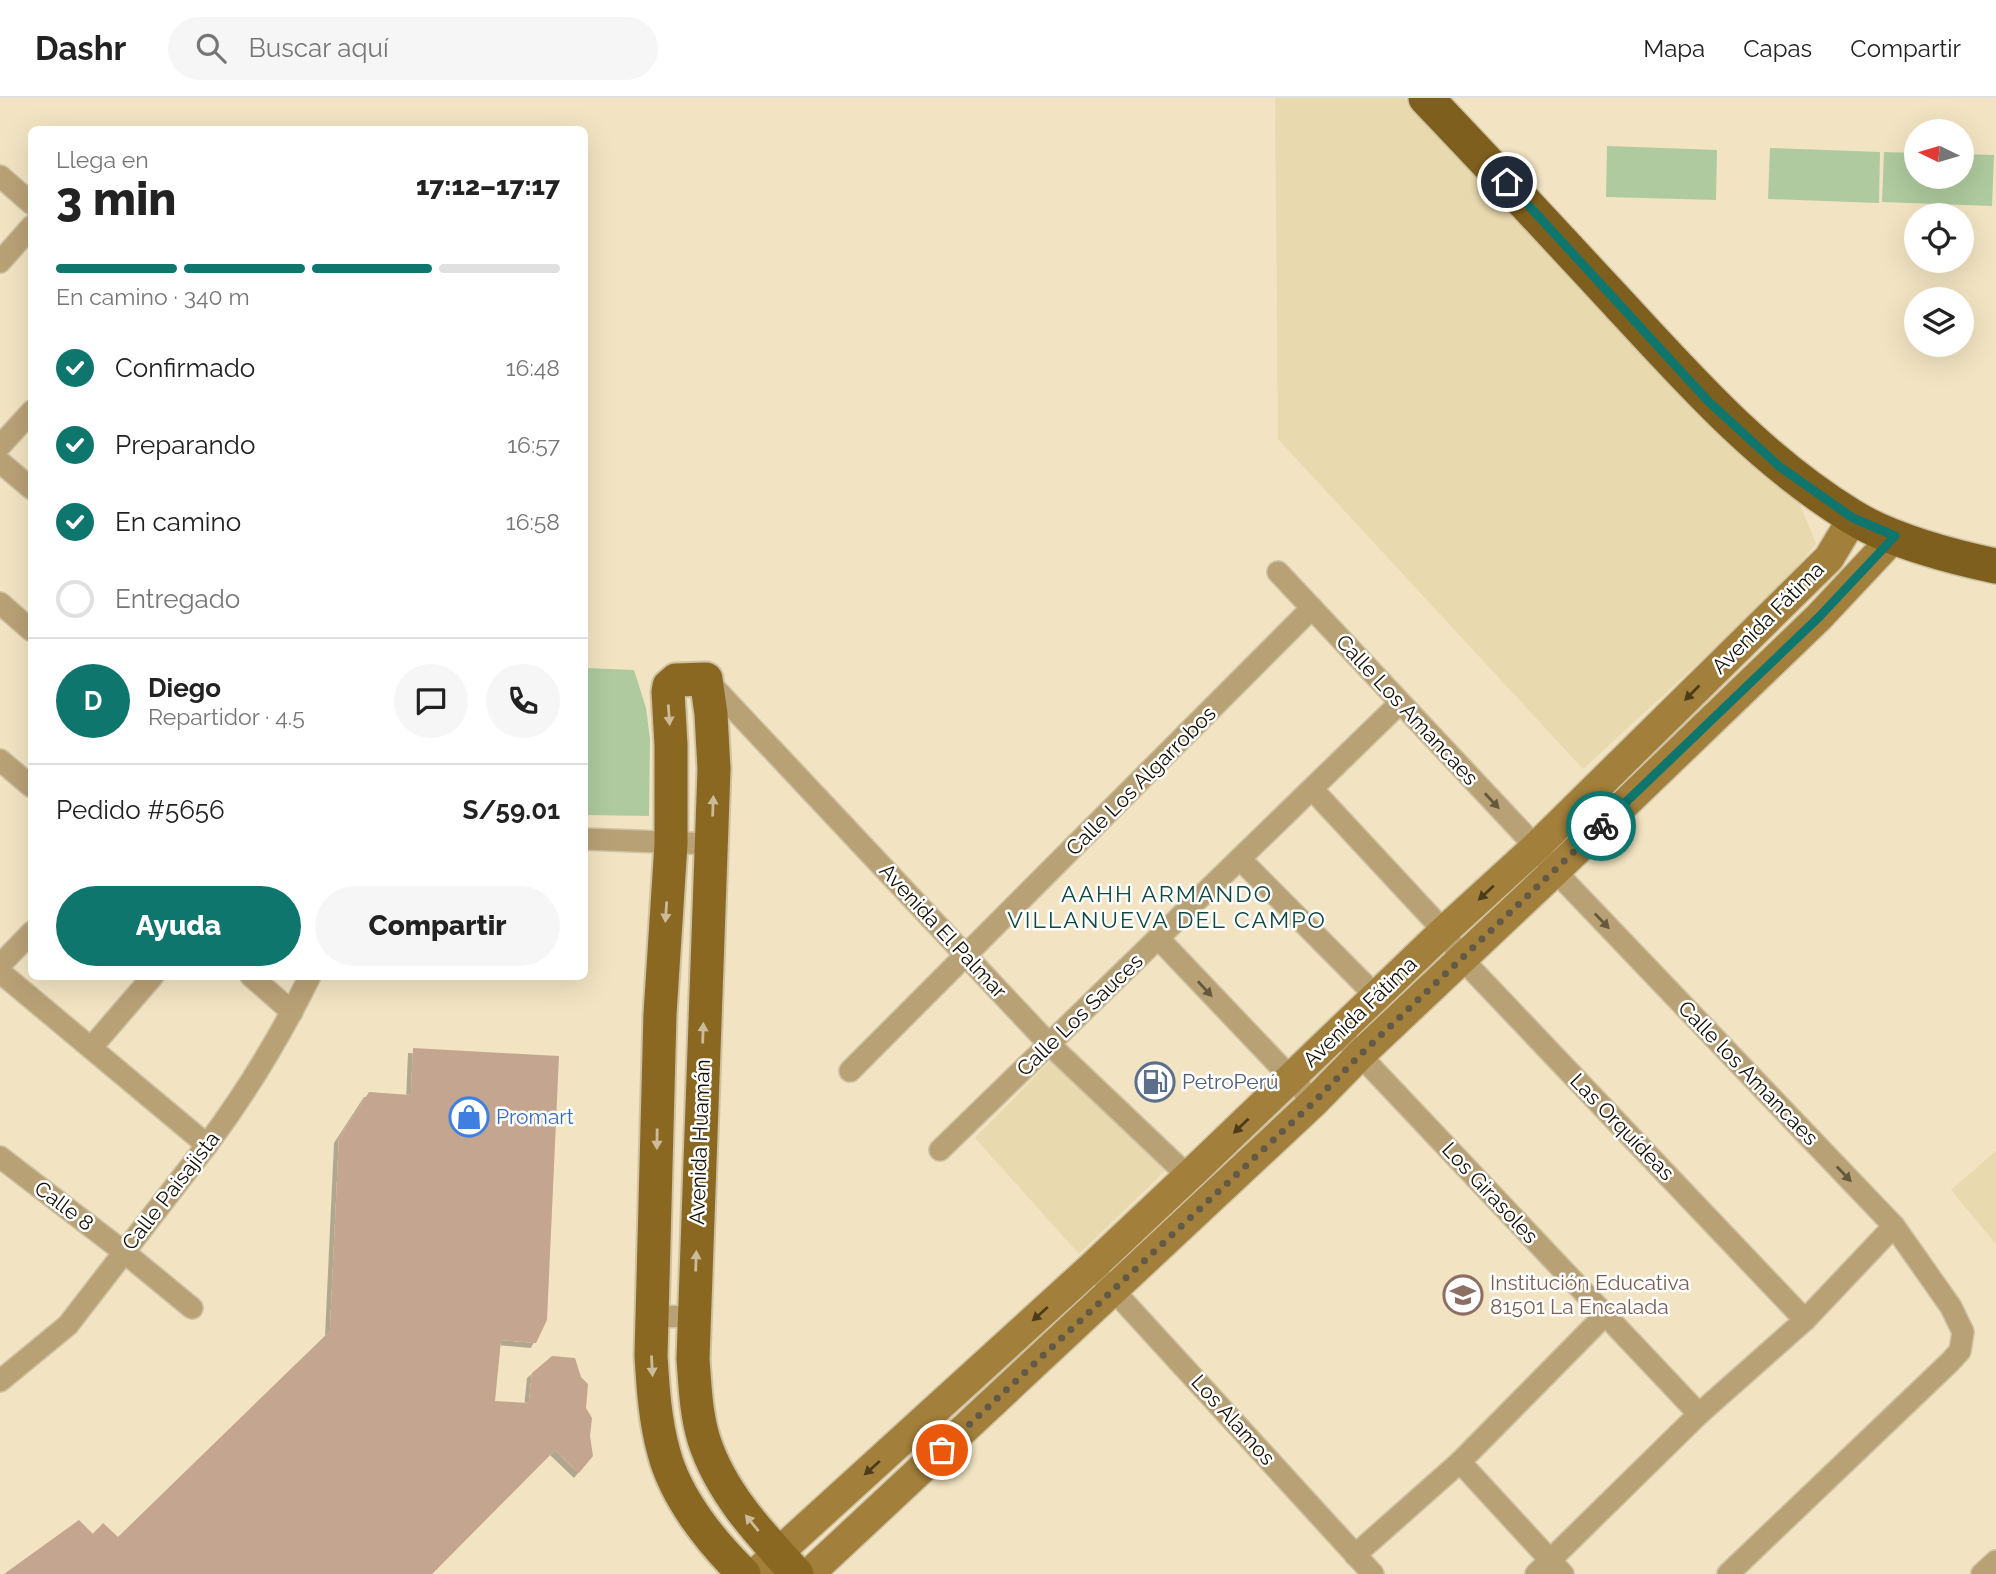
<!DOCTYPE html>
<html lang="es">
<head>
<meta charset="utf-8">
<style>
	body { margin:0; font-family:Raleway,sans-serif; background:#f6f6f6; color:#222; height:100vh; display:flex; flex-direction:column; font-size:26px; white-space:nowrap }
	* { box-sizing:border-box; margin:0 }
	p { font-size:23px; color:#767676 }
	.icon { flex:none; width:38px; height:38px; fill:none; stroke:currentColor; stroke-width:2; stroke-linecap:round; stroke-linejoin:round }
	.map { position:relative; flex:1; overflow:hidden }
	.side { position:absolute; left:28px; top:28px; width:560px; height:854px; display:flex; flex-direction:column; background:#fff; border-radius:10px; box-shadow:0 7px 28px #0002 }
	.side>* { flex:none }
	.needle { width:46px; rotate:275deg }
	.tools { position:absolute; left:1904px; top:21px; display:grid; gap:14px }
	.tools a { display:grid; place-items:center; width:70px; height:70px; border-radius:50%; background:#fff; box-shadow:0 7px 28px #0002; font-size:35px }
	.pin { position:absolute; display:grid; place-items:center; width:60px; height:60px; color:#fff; margin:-30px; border:4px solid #fff; border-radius:50%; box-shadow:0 2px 7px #0007 }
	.courier { position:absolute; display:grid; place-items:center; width:70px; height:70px; margin:-35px; border:5px solid #0f766e; border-radius:50%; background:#fff; color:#222; box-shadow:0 2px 9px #0007 }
	.head em { font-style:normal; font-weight:800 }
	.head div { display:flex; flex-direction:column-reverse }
	.head { display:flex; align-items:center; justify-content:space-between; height:119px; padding:0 28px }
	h1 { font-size:46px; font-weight:800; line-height:52px }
	.bar { display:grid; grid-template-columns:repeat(4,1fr); gap:10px 7px; align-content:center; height:84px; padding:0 28px }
	.bar i { height:9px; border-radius:5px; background:#e0e0e0 }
	.bar .on { background:#0f766e }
	.bar p { grid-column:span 4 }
	.line { display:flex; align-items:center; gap:18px; padding:0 28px; border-top:2px solid #e0e0e0 }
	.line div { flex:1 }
	.round { display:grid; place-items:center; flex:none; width:74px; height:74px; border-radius:37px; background:#f6f6f6 }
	ol { padding:0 28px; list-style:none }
	li { display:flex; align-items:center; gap:21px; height:77px }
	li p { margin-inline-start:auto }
	li .icon { padding:7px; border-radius:50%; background:#0f766e; color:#fff; stroke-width:4 }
	li:last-child { color:#767676 }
	li i { width:38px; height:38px; border:4px solid #e0e0e0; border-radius:50% }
	.button { display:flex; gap:14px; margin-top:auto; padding:14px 28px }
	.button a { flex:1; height:80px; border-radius:42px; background:#0f766e; color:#fff; font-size:28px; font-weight:800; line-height:80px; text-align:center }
	.button a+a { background:#f6f6f6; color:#222 }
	header { display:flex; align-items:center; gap:42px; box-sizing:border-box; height:98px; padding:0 35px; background:#fff; border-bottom:2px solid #e0e0e0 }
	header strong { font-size:33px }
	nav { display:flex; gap:38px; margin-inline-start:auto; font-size:24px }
	.search { width:490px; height:63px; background:#f6f6f6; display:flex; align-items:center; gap:18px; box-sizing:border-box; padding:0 24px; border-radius:38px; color:#767676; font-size:26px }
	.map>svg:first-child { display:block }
</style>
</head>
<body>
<header>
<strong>Dashr</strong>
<div class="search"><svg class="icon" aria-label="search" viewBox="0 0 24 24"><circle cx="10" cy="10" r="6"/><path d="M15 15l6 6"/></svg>Buscar aquí</div>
<nav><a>Mapa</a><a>Capas</a><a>Compartir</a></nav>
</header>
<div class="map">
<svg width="1996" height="1476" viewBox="0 0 1996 1476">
	<defs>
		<filter id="shadow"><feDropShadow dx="-5" dy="5" stdDeviation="0" flood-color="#0004"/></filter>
	</defs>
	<rect width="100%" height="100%" fill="#f2e4c2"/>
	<!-- built -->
	<g fill="#e9d9af">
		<path d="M1275 0H1404L1731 337 1796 396 1816 446 1779 491 1583 671 1278 341Z"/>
		<path d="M1054 959 1168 1070 1079 1156 975 1040Z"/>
		<path d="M1996 1053V1146L1951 1092Z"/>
	</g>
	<!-- green -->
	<g fill="#aeca9e">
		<path d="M1607 48 1717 52 1716 102 1606 99Z"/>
		<path d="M1770 50 1880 54 1879 105 1768 101Z"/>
		<path d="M1884 54 1916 55V79H1962V56L1994 57 1992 108 1882 104Z"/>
		<path d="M585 570 634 572 646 610 650 641 649 718 585 717Z"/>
	</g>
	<!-- building -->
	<path fill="#c4a58f" filter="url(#shadow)" d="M413 950 559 958 547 1222 536 1245 501 1242 495 1303 529 1305 532 1275 552 1258 575 1260 581 1279 588 1286 586 1310 592 1320 590 1338 593 1358 579 1375 555 1352 432 1476H4L79 1422 93 1436 103 1425 118 1439 330 1233 339 1040 369 994 411 997Z"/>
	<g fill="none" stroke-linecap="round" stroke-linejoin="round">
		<!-- minor casing -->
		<g stroke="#cec2a4" stroke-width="24">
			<g id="minor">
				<path d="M0 78 32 106"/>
				<path d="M0 164 32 128"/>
				<path d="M0 348 32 313"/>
				<path d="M0 364 32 391"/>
				<path d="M1278 474 1536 749 1555 773 1894 1128 1951 1209 1963 1234 1960 1253 1950 1264 1728 1476"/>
				<path d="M0 505 32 533"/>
				<path d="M707 582 1048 945 1188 1078"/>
				<path d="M0 662 32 689"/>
				<path d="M1312 691 1444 833 1462 861 1805 1222"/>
				<path d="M584 741 711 746"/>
				<path d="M1240 761 1377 899"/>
				<path d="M1159 841 1314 1004"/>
				<path d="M0 867 32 834"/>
				<path d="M0 874 207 1047"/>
				<path d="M251 878 292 914"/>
				<path d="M1339 935 1699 1316"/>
				<path d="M91 950 153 878"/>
				<path d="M850 973 1312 510"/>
				<path d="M940 1052 1400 605"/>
				<path d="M0 1059 124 1154 192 1210"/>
				<path d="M1105 1183 1373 1476"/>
				<path d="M653 1219 695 1218"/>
				<path d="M0 1283 68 1227 207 1047C246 995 281 937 310 878"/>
				<path d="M1460 1364 1563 1476"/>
				<path d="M1355 1457 1460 1364 1605 1217"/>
				<path d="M1536 1476 1699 1316 1805 1222 1894 1128"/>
				<path d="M1982 1476 1996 1463"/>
			</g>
		</g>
		<!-- secondary casing -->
		<g stroke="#cec2a4" stroke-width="33">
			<g id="secondary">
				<path d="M755 1476 1091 1170 1197 1070 1444 833 1536 749 1829 460 1853 420"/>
				<path d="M809 1476 1314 1004 1361 956 1555 773 1819 519 1895 438"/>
			</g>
		</g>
		<!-- primary casing -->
		<g stroke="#cec2a4" stroke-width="37">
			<path id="primary" d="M744 1476C711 1444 676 1400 664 1355 655 1323 653 1290 651 1258L660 916 671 746V647L668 594 669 588 676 582 706 581 711 616 714 671 693 1261C695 1288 696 1316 704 1342 721 1395 760 1436 797 1476"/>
		</g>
		<!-- trunk casing -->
		<g stroke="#cec2a4" stroke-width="38">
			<path id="trunk" d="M1426 0C1491 68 1554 136 1618 205 1690 283 1760 362 1851 418 1889 442 1952 459 1996 468"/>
		</g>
		<!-- minor -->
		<use href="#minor" stroke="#b9a176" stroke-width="21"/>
		<!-- secondary -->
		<use href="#secondary" stroke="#a27f3a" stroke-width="30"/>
		<!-- primary -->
		<use href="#primary" stroke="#8b6821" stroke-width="33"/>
		<!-- trunk -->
		<use href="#trunk" stroke="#7f5f1d" stroke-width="35"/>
	</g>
	<!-- one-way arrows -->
	<defs><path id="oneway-solid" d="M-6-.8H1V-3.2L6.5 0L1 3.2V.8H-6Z" transform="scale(1.75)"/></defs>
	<g fill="#4d3c1a">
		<use href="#oneway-solid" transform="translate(1692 595) rotate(135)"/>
		<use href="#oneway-solid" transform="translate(1486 795) rotate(137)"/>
		<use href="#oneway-solid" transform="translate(1241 1028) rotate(136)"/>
		<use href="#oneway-solid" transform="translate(1040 1216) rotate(138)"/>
		<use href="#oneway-solid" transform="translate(872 1370) rotate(138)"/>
	</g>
	<g fill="#cbbb9b">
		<use href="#oneway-solid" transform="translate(669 617) rotate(86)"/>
		<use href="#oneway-solid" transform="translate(713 708) rotate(-88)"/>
		<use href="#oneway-solid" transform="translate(666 814) rotate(94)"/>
		<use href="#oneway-solid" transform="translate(703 935) rotate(-88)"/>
		<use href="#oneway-solid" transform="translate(657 1041) rotate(91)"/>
		<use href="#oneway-solid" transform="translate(696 1163) rotate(-88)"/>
		<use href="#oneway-solid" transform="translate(652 1268) rotate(87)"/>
		<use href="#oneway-solid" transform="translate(752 1425) rotate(-129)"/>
	</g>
	<g fill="#66583d">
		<use href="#oneway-solid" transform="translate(1492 703) rotate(47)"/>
		<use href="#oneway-solid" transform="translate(1602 823) rotate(46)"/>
		<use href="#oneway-solid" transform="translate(1205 891) rotate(47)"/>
		<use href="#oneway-solid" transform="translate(1844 1076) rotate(46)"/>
	</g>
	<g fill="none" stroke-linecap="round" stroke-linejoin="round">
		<!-- done -->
		<path stroke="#625a46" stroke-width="7" stroke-dasharray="0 12.6" d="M942 1352 1314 1004 1361 956 1601 728"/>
		<!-- route -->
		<path stroke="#0f766e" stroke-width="9" d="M1507 84 1709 304 1780 369 1853 420 1895 438 1819 519 1601 728"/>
	</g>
	<!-- icons -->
	<defs>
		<g id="fuel-ring" transform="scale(2.0125)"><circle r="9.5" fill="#fff" stroke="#5c6f8a" stroke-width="1.5"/><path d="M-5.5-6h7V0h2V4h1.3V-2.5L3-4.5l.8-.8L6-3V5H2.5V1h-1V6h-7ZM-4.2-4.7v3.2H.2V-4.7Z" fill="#5c6f8a"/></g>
		<g id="shop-ring" transform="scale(2.0125)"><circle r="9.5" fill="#fff" stroke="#3f7fe0" stroke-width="1.5"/><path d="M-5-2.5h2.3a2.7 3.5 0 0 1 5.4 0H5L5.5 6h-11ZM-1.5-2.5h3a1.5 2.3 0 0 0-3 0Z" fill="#3f7fe0"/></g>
		<g id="school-ring" transform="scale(2.0125)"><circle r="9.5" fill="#fff" stroke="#8d6e63" stroke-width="1.5"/><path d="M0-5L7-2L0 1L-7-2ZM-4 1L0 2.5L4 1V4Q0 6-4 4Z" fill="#8d6e63"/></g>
	</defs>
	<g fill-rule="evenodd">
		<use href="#fuel-ring" x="1155" y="984"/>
		<use href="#shop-ring" x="469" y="1019"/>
		<use href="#school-ring" x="1463" y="1197"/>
	</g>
	<g text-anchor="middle" stroke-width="5" stroke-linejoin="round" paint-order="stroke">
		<!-- street labels -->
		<g font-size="21" fill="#141004" stroke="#fff">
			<text transform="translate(1768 520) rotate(-45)" y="7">Avenida Fátima</text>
			<text transform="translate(1407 612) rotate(47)" y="7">Calle Los Amancaes</text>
			<text transform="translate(1141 683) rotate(-45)" y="7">Calle Los Algarrobos</text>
			<text transform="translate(943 833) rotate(47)" y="7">Avenida El Palmar</text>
			<text transform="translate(1360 914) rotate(-44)" y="7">Avenida Fátima</text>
			<text transform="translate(1080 917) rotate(-44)" y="7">Calle Los Sauces</text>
			<text transform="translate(1748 975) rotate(46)" y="7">Calle los Amancaes</text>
			<text transform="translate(1622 1029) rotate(46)" y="7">Las Orquídeas</text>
			<text transform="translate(700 1044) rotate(-88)" y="7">Avenida Huamán</text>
			<text transform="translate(171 1093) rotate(-52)" y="7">Calle Paisajista</text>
			<text transform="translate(1490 1095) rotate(47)" y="7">Los Girasoles</text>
			<text transform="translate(64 1108) rotate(37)" y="7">Calle 8</text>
			<text transform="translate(1233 1322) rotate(48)" y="7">Los Alamos</text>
		</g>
		<!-- service labels -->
		<g font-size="21" fill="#4e5e75" stroke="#fff" text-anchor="start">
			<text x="1182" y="991">PetroPerú</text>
		</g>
		<!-- shop labels -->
		<g font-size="21" fill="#366cbe" stroke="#fff" text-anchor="start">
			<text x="496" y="1026">Promart</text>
		</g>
		<!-- education labels -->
		<g font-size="21" fill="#785e54" stroke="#fff" text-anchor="start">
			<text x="1490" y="1192">Institución Educativa<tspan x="1490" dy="24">81501 La Encalada</tspan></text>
		</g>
		<!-- neighbourhood labels -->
		<g font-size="23" letter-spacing="2" fill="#10493e" stroke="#fff">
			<text x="1167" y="804">AAHH ARMANDO<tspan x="1167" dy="26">VILLANUEVA DEL CAMPO</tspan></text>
		</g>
	</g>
</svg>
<div class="tools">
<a><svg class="needle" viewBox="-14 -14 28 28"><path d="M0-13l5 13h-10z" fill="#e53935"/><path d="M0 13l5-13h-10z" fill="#767676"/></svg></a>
<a><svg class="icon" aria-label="locate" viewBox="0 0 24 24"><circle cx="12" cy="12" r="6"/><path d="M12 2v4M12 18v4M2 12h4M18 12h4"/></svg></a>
<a><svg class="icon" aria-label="layers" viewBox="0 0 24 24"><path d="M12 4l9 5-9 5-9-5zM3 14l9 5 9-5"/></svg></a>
</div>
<div class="pin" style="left:942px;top:1352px;background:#ea580c"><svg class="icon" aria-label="bag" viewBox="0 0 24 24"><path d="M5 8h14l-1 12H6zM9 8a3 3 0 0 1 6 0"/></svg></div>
<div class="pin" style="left:1507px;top:84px;background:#1f2937"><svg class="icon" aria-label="home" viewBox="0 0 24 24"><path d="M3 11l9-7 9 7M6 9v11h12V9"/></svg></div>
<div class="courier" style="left:1601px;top:728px"><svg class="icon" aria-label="bike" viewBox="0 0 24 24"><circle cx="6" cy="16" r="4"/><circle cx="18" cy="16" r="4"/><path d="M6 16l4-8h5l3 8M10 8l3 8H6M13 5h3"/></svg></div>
<section class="side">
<div class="head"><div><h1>3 min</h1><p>Llega en</p></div><em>17:12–17:17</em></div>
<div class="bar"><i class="on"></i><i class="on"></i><i class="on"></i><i></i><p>En camino · 340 m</p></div>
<ol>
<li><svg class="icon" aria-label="check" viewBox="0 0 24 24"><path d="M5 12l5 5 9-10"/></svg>Confirmado<p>16:48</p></li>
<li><svg class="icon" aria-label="check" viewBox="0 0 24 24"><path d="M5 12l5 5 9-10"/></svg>Preparando<p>16:57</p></li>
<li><svg class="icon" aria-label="check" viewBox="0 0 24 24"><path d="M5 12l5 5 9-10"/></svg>En camino<p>16:58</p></li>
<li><i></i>Entregado</li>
</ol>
<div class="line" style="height:126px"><b class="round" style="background:#0f766e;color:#fff">D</b><div><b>Diego</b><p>Repartidor · 4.5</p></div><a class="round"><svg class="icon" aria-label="chat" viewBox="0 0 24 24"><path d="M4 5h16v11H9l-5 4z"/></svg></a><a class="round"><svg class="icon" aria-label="phone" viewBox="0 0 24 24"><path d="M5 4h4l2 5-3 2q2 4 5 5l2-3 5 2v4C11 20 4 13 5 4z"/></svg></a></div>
<div class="line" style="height:91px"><div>Pedido #5656</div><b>S/59.01</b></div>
<div class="button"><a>Ayuda</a><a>Compartir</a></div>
</section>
</div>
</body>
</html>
